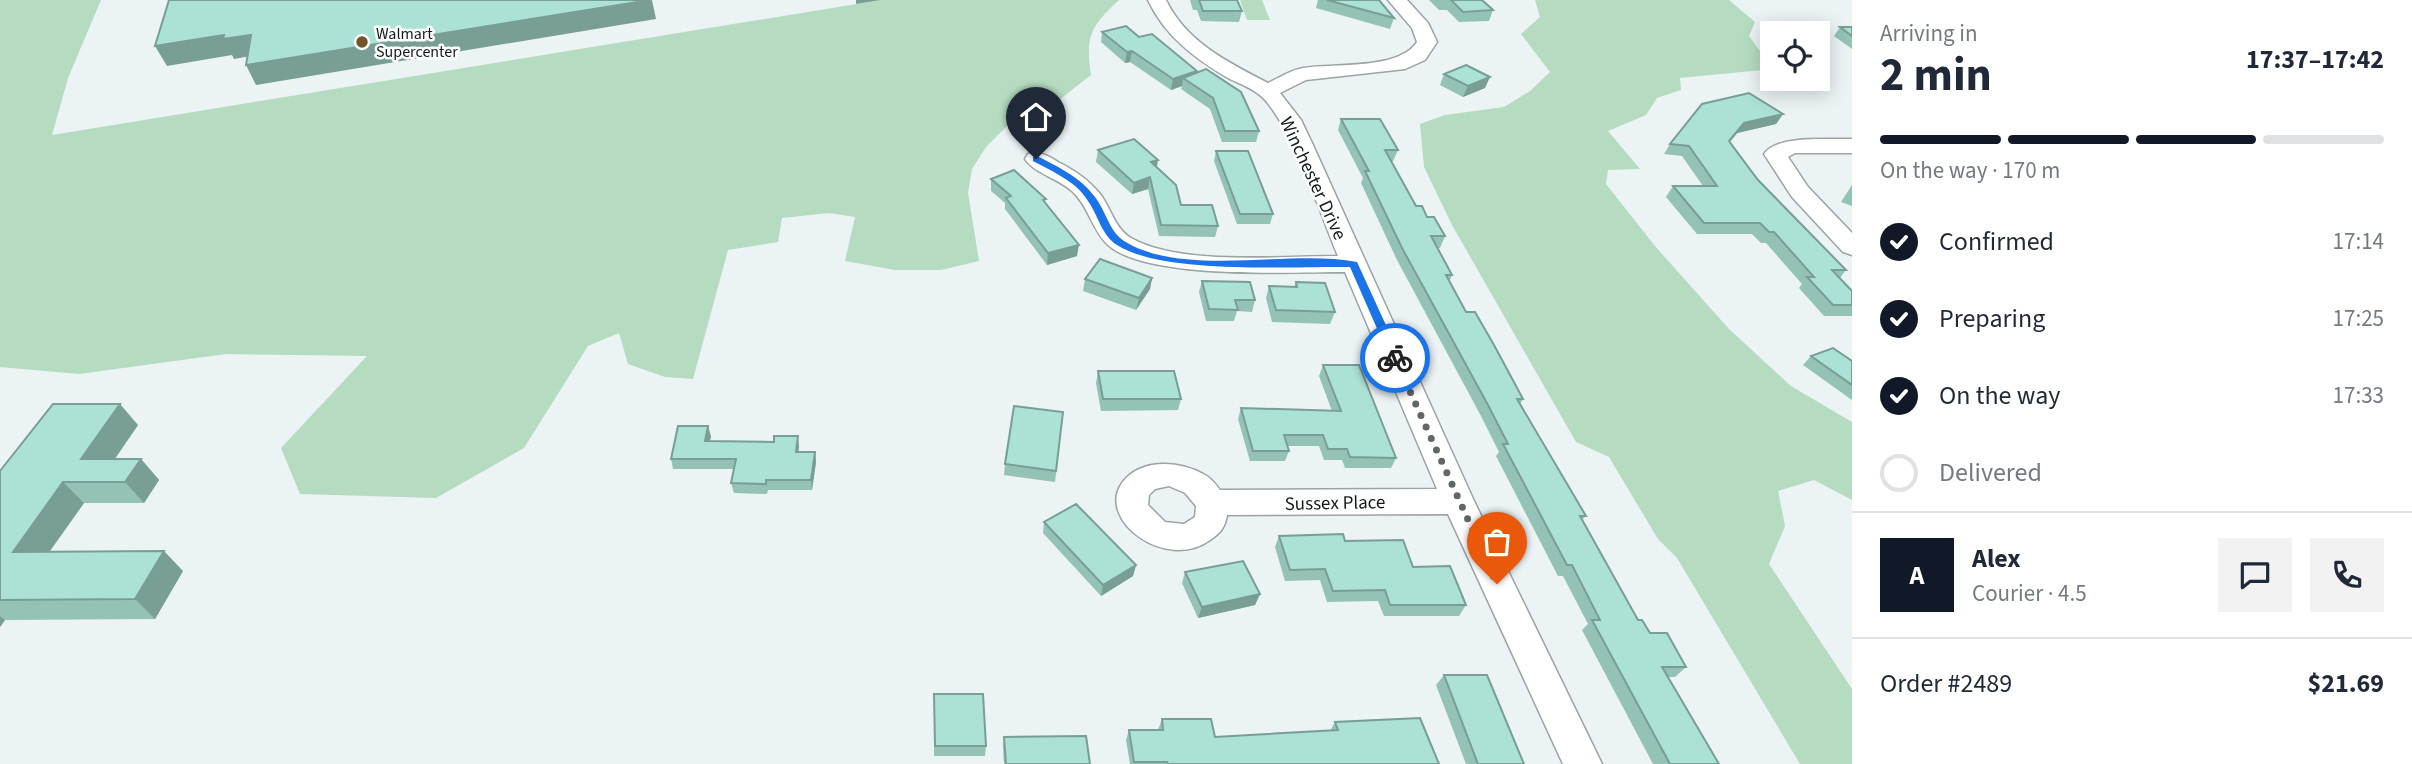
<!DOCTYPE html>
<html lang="en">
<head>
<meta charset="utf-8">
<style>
	body { margin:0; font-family:"Source Sans 3",sans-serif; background:#f2f2f3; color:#1f2937; height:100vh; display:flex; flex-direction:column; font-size:26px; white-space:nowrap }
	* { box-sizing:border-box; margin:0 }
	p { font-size:23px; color:#747a83 }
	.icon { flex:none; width:38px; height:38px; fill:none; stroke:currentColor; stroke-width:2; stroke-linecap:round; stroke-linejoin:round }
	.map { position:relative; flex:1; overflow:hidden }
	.panel { display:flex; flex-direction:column; background:#fff; width:560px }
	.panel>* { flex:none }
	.controls { position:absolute; left:1760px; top:21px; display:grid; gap:14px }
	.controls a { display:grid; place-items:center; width:70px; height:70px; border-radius:0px; background:#fff; box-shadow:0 4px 18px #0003; font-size:35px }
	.pin { position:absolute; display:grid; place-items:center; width:60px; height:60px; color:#fff; margin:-72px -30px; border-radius:50% 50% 50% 0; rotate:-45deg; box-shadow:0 0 7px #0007 }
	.pin .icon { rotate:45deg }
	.courier { position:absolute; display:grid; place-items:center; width:70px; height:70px; margin:-35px; border:5px solid #1a73e8; border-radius:50%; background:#fff; color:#222; box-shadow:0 2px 9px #0007 }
	.overview em { font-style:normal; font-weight:700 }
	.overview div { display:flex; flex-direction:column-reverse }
	.overview { display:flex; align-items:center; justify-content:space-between; height:119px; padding:0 28px }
	h1 { font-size:46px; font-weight:700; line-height:52px }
	.bar { display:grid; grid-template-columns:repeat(4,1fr); gap:10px 7px; align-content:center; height:84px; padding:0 28px }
	.bar i { height:9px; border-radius:5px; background:#e0e1e3 }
	.bar .selected { background:#111827 }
	.bar p { grid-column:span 4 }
	.line { display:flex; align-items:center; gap:18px; padding:0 28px; border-top:2px solid #e0e1e3 }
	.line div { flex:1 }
	.round { display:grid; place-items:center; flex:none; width:74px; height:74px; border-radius:0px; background:#f2f2f3 }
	ol { padding:0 28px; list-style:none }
	li { display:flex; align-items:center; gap:21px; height:77px }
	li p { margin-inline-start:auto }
	li .icon { padding:7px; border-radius:50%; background:#111827; color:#fff; stroke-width:4 }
	li:last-child { color:#747a83 }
	li i { width:38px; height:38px; border:4px solid #e0e1e3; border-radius:50% }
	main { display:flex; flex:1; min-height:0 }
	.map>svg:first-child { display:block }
</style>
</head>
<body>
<main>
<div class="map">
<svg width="1852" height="764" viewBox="0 0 1852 764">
	<rect width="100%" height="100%" fill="#ebf3f4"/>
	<!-- green -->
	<g fill="#b5dcc0">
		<path d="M0 0H101L68 78 52 135 881 0H1119C1091 26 1085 36 1091 75L1054 104 1016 117 986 147 972 169 968 193 979 261 941 270H895L845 261 855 217 829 213 782 218 778 242 728 250 693 379 665 377 628 364 619 333 588 346 524 448 436 498 300 494 281 448 367 356 226 354 79 374 0 367Z"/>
		<path d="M1240 0H1262L1270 20H1247Z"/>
		<path d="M1535 0H1729L1755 22 1749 36 1773 69 1680 78 1681 90 1657 98 1646 115 1608 131 1640 169 1608 170 1606 184 1655 246 1729 329 1791 386 1852 422V500L1814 480 1778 491 1785 526 1769 564 1852 689V764H1800L1677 558 1658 539 1609 457 1576 442 1452 225 1424 167 1420 124 1445 115 1504 107 1530 91 1550 72 1521 34 1540 17Z"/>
	</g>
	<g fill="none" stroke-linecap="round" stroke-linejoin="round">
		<!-- street casing -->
		<g stroke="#9ca3a4" stroke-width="3">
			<g id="street">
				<path d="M1148 0H1166C1186 42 1229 63 1268 83 1279 78 1291 70 1303 68 1335 63 1399 70 1417 42L1412 28 1388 0H1407L1428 23 1437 42 1425 60 1405 69 1306 80 1280 93 1301 120 1312 143 1474 501 1602 764H1563L1448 514 1227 515C1225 528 1220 533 1210 540 1166 572 1096 520 1122 483 1141 457 1181 461 1205 475 1211 478 1216 485 1220 490L1437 489 1345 272C1292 272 1147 280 1108 245 1092 230 1089 207 1073 192 1060 179 1035 174 1025 159L1028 154C1040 151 1048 156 1058 162 1074 170 1089 180 1100 194 1111 208 1115 229 1131 238 1180 266 1281 256 1338 256 1322 218 1289 120 1261 96 1252 88 1238 83 1228 78 1194 58 1165 36 1148 0ZM1169 486 1185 493 1196 506 1195 517 1184 524 1165 522 1148 505 1149 495 1155 489Z"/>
				<path d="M1852 139V153H1795L1788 157 1808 187 1852 233V255L1843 252 1792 197 1764 154C1778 134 1830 140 1852 139Z"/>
			</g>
		</g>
		<!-- street -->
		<use href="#street" fill="#fff" fill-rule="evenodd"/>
	</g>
	<!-- wall -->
	<g fill="#94c2b7">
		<path d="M1190 0H1237L1242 11 1239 22 1201 21 1197 10H1193Z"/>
		<path d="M1318 0H1379L1394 18 1390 29 1316 8Z"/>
		<path d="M1429 0H1482L1493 10 1489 21 1459 22 1447 10H1439Z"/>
		<path d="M1840 27H1852V49L1834 36Z"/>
		<path d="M1102 32 1139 37 1197 72 1259 131 1256 142H1222L1210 109 1181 89 1182 86 1171 90 1130 62 1125 63 1101 42Z"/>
		<path d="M1444 74 1485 88 1463 97 1440 85Z"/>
		<path d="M1783 114 1776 124 1737 133 1730 142 1758 180 1846 270 1840 278 1852 291V316H1824L1799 288 1802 284 1766 243H1761L1752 234H1697L1666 197 1673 186H1703L1682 156 1664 154 1670 144Z"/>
		<path d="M1341 119 1398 150 1393 161H1391L1416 206 1445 236 1440 248H1437L1452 275 1449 282 1466 312 1523 399 1520 404 1586 516 1582 520 1638 620 1650 633 1686 667 1675 677H1668L1719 764H1653L1582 630 1588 624 1563 576H1558L1496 456 1499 452 1481 416 1397 260 1361 183 1363 178 1338 130Z"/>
		<path d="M1098 150 1157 168 1181 205 1218 226 1215 237 1159 236 1148 189 1132 194 1096 162Z"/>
		<path d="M1216 151 1273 214 1270 224H1237L1214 161Z"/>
		<path d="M991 179 1046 204 1077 256 1047 265 1005 209V203L991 191Z"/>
		<path d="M1852 185V206L1841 202Z"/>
		<path d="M1152 278 1150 289 1136 310 1083 291 1085 279Z"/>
		<path d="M1202 281 1255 300 1252 312 1237 311 1234 321H1206L1199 292Z"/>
		<path d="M1296 282 1335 312 1330 324 1272 322 1266 298 1269 286 1294 287Z"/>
		<path d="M1811 356 1852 361V400L1803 365Z"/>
		<path d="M1323 365 1396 458 1391 468H1345L1342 460H1324L1319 446H1288L1289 451 1285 461H1250L1238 419 1241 408 1332 411 1319 376Z"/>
		<path d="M1098 371 1181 399 1178 410 1101 411 1096 383Z"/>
		<path d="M1063 412 1055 482 1004 475 1005 464Z"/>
		<path d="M138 425 115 459H141L159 480 144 503H84L50 551 183 571 155 619 5 620 0 627V471Z"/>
		<path d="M711 436 710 441 799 446 798 452H815L816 462 812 490H768L767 494 734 493 731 483 734 469H673L671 459Z"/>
		<path d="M1044 522 1136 565 1133 576 1101 596 1043 533Z"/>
		<path d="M1279 536 1345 541 1466 605 1459 616H1384L1378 601 1327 602 1320 580 1285 581 1275 547Z"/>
		<path d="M1185 572 1260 594 1255 605 1198 618 1182 583Z"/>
		<path d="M1444 675 1524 764H1466L1436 685Z"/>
		<path d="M934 694 986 746 985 756H934Z"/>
		<path d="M1162 719 1215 737 1330 731 1335 722 1439 764H1130L1126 740 1129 730H1158Z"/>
		<path d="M1004 737 1090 764H1004L1003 747Z"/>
	</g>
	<!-- shaded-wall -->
	<g fill="#789e95">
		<path d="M652 0 656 19 256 85 246 65Z"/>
		<path d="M856 0H881L856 4Z"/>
		<path d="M224 35H251L261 54 234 59 232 55 167 66 155 46Z"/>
		<path d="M1132 51 1130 62 1125 63 1127 52Z"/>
		<path d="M1197 71 1195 81 1183 78 1182 86 1171 90 1173 79Z"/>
		<path d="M1490 77 1485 88 1463 97 1468 86Z"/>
		<path d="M1783 114 1776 124 1737 133 1723 152 1744 123Z"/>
		<path d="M1158 160 1156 172 1151 162Z"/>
		<path d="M1150 177 1148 189 1132 194 1134 183Z"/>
		<path d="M1079 245 1077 256 1047 265 1048 253Z"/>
		<path d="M1152 278 1150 289 1136 310 1139 298Z"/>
		<path d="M120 404 138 425 100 480 81 459Z"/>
		<path d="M708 426 711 436 707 451 705 441Z"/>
		<path d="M798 436 799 446 797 462 796 452Z"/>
		<path d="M815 452 816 462 812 490 811 480Z"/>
		<path d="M141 459 159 480 144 503 125 482Z"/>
		<path d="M63 482 84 503 35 572 13 552Z"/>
		<path d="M164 551 183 571 155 619 135 599Z"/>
		<path d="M1136 565 1133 576 1101 596 1103 585Z"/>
		<path d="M1260 594 1255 605 1198 618 1202 607Z"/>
		<path d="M0 616 5 620 0 627Z"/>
	</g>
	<!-- building -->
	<g fill="#ace1d5" stroke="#789e95" stroke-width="2">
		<path d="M169 0H650L246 65 251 35 223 39 224 35 155 46Z"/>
		<path d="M1199 0H1237L1242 11H1203Z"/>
		<path d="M1327 0H1379L1394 18Z"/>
		<path d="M1451 0H1482L1493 10 1463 12Z"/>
		<path d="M1126 26 1139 37 1152 34 1197 71 1173 79 1132 51 1127 52 1102 32Z"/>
		<path d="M1840 27H1852V36Z"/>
		<path d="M1466 65 1490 77 1468 86 1444 74Z"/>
		<path d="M1206 69 1241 92 1259 131H1225L1213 98 1183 78Z"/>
		<path d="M1749 93 1783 114 1744 123 1729 141 1758 180 1846 270H1832L1852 291V305H1833L1807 277H1814L1774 232H1769L1760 223H1704L1673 186H1717L1689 146 1670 144 1702 104Z"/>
		<path d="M1341 119H1380L1398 150H1385L1416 206H1422L1427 217H1434L1445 236H1431L1452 275H1446L1466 312H1475L1494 345 1523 399H1517L1586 516H1580L1638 620H1642L1650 633H1667L1686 667H1662L1719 764H1670L1592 620H1600L1572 565H1567L1503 444H1508L1488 405 1402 248 1365 171H1369Z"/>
		<path d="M1134 139 1158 160 1151 162 1176 185 1181 205H1212L1218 226 1161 225 1150 177 1134 183 1098 150Z"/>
		<path d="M1216 151H1248L1273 214H1240Z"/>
		<path d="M1014 170 1046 199 1043 200 1079 245 1048 253 1006 198 1011 196 991 179Z"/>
		<path d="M1100 259 1152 278 1139 298 1085 279Z"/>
		<path d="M1202 281 1250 282 1255 300H1235L1238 310 1209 309Z"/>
		<path d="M1296 282 1325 283 1335 312 1276 310 1269 286 1297 287Z"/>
		<path d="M1833 348 1852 361V385L1811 356Z"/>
		<path d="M1323 365H1359L1396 458 1350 457 1347 449H1328L1323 435H1284L1289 451H1253L1241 408 1341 411Z"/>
		<path d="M1098 371H1174L1181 399H1103Z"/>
		<path d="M53 404H120L81 459H141L125 482H63L13 552 164 551 135 599 0 600V471Z"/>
		<path d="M1014 406 1063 412 1056 471 1005 464Z"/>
		<path d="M678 426H708L705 441 774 442V436H798L796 452H815L811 480H766V484L731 483 736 459H671Z"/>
		<path d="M1076 504 1136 565 1103 585 1044 522Z"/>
		<path d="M1343 534 1345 541 1403 540 1413 567 1450 566 1466 605H1390L1385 590 1333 591 1325 569 1290 570 1279 536Z"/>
		<path d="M1243 561 1260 594 1202 607 1185 572Z"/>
		<path d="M1444 675H1487L1524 764H1478Z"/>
		<path d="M934 694H983L986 746H935Z"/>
		<path d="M1420 718 1439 764H1168L1167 762H1134L1129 730H1163L1162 719H1211L1215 737 1338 730 1335 722Z"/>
		<path d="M1086 736 1090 764H1006L1004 737Z"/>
	</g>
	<!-- route -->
	<path fill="#1a73e8" d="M1033 157H1039C1060 168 1080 177 1095 197 1106 211 1109 231 1124 241 1183 278 1290 249 1357 262L1401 358 1395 362 1390 358 1350 267C1292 266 1164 275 1117 245 1102 236 1098 215 1088 201 1076 181 1053 172 1033 161Z"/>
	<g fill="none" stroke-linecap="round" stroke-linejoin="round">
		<!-- done -->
		<path stroke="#616667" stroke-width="7" stroke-dasharray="0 12.6" d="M1395 358 1497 584"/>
	</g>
	<!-- markers -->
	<circle fill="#725629" stroke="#fdffff" stroke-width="2.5" cx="362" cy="42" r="7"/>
	<g text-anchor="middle" stroke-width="5" stroke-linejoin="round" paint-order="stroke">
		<!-- far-poi labels -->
		<g font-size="16" fill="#171a1b" stroke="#fdffff" text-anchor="start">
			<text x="376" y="39">Walmart<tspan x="376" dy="18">Supercenter</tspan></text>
		</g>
		<!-- street labels -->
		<g font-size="19" fill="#171a1b" stroke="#fdffff">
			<text transform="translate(1314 178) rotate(65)" y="7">Winchester Drive</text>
			<text transform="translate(1335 502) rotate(-1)" y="7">Sussex Place</text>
		</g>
	</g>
</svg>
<div class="controls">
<a><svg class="icon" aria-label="locate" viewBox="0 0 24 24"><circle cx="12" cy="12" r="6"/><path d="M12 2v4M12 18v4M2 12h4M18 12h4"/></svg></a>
</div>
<div class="pin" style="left:1497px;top:584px;background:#ea580c"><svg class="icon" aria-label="bag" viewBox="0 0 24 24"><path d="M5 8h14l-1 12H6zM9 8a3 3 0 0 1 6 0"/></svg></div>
<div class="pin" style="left:1036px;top:159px;background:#1f2937"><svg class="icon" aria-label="home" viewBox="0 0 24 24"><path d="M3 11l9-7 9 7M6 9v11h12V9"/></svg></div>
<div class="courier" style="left:1395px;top:358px"><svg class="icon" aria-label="bike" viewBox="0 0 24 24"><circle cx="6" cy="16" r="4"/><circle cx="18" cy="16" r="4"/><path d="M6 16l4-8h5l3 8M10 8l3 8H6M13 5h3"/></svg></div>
</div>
<section class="panel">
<div class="overview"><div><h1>2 min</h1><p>Arriving in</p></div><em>17:37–17:42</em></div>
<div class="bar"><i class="selected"></i><i class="selected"></i><i class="selected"></i><i></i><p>On the way · 170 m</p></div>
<ol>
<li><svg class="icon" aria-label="check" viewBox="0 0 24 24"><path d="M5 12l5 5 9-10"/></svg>Confirmed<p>17:14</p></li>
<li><svg class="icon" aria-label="check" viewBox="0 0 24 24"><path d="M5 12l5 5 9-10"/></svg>Preparing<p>17:25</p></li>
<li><svg class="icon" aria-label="check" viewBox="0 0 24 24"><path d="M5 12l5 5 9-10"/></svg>On the way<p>17:33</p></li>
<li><i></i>Delivered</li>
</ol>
<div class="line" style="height:126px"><b class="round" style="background:#111827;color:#fff">A</b><div><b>Alex</b><p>Courier · 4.5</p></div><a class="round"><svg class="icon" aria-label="chat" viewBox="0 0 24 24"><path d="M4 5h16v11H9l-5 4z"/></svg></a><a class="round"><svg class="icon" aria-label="phone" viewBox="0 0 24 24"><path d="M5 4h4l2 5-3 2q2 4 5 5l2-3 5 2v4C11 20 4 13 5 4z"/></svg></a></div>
<div class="line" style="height:91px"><div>Order #2489</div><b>$21.69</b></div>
</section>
</main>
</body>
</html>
